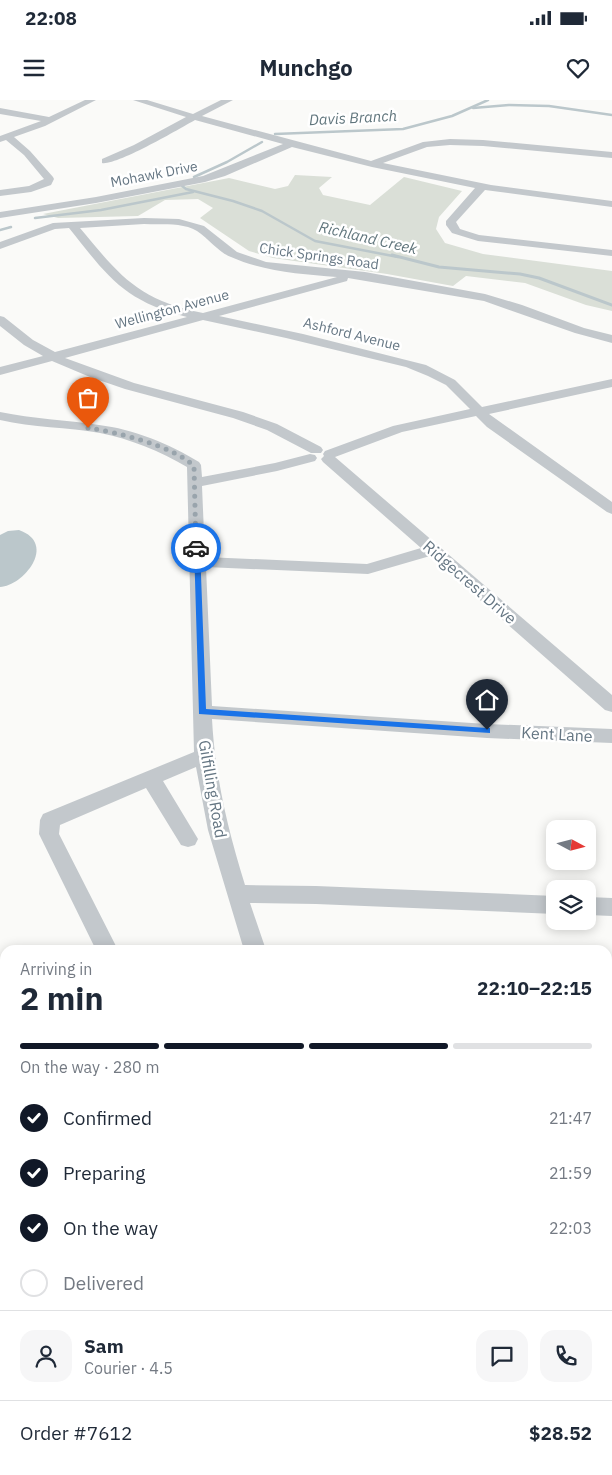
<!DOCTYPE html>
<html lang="en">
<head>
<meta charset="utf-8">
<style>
	body { margin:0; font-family:"IBM Plex Sans",sans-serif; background:#f6f6f7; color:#1f2937; height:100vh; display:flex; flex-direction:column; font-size:19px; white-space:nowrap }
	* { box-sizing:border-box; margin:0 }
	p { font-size:16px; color:#747a83 }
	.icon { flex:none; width:28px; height:28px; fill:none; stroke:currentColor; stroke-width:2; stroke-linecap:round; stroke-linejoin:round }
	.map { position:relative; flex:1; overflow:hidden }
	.side { position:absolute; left:0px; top:845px; width:612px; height:530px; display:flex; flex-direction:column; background:#fff; border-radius:15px 15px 0 0; box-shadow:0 2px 12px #0003 }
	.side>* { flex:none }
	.needle { width:32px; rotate:97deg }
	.fabs { position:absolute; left:546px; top:720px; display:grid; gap:10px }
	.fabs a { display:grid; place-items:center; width:50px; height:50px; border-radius:10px; background:#fff; box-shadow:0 2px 12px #0003; font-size:25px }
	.pin { position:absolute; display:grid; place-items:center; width:42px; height:42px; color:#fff; margin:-51px -21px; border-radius:50% 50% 50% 0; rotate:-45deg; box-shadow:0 0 5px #0007 }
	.pin .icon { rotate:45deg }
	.courier { position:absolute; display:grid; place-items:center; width:50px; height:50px; margin:-25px; border:4px solid #1a73e8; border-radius:50%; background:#fff; color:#222; box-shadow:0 1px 6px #0007 }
	.head em { font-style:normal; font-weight:700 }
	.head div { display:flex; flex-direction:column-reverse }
	.head { display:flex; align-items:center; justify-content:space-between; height:85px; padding:0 20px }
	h1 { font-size:32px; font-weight:700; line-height:38px }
	.bar { display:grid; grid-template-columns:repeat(4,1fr); gap:8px 5px; align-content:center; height:60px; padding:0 20px }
	.bar i { height:6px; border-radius:4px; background:#e0e1e3 }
	.bar .current { background:#111827 }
	.bar p { grid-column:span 4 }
	.line { display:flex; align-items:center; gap:12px; padding:0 20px; border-top:1px solid #e0e1e3 }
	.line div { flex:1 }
	.round { display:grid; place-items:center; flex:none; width:52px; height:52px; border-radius:15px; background:#f6f6f7 }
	ol { padding:0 20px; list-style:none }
	li { display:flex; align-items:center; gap:15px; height:55px }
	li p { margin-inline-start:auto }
	li .icon { padding:5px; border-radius:50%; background:#111827; color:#fff; stroke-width:4 }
	li:last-child { color:#747a83 }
	li i { width:28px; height:28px; border:2px solid #e0e1e3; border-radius:50% }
	.status { display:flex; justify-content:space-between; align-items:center; height:35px; padding:0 25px; background:#fff; direction:ltr }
	.status svg { height:14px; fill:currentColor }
	header { display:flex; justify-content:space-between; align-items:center; height:65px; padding:0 20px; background:#fff; font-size:22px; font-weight:700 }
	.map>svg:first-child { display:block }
</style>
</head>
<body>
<div class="status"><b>22:08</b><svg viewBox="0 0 49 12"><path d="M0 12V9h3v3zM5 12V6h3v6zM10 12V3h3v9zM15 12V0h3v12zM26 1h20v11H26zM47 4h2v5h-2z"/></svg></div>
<header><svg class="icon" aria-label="menu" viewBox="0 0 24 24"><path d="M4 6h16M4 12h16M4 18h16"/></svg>Munchgo<svg class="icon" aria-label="heart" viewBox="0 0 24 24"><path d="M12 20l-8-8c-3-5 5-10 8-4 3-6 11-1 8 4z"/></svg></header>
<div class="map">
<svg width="612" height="1375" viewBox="0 0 612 1375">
	<rect width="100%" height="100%" fill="#fafaf8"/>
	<!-- green -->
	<path fill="#dadfd7" d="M295 75 332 77 319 88 323 95 370 105 404 77 462 91 439 117 436 129 445 143 483 154 612 171V211L586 205 525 183 466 176 453 186 387 174 273 158 249 151 200 118 213 108 198 99 165 100 138 116 58 118 43 114 229 78 275 89 288 86Z"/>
	<!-- water -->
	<path fill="#bbc7cb" d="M19 430C58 444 23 486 0 487V435L8 431Z"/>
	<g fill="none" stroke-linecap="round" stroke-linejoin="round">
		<!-- stream-far1 -->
		<g stroke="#bbc7cb" stroke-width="2.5">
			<path d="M473 8 509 5 549 6 612 15"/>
			<path d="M275 34 403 29 452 16 488 0"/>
			<path d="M194 77 227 62 262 42"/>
			<path d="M181 85 186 89 233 101 262 111 315 141 398 157"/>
			<path d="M35 118 101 110 193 92"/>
			<path d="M0 130 11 127"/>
		</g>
		<!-- stream -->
		<path stroke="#bbc7cb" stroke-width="3" d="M392 155 439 167 520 174 539 178 612 205"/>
		<!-- major casing -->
		<g stroke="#b5babe" stroke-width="2">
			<g id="major">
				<path d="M0 974 5 976V1016L0 1014Z"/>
				<path d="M143 1370H181L183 1375H145Z"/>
			</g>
		</g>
		<!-- minor -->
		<g fill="#c3c8cc" fill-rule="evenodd">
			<path d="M85 0H96L45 26 14 37 30 51 53 77 54 79 51 85 31 92 0 96V90L29 86 44 79 24 55 6 40 0 42V36L41 21 0 14V8L49 17Z"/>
			<path d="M133 0H147L193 14 221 0H233L202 16 371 61 423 42 450 39 483 40 612 52V58L483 46 450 45 427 47 383 63 491 85 612 101V107L485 90 456 122 460 129 479 135 612 150V156L478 141 452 133 446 125V121L475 88 372 67 292 47 225 76 205 82 96 103 0 118V112L96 97 203 76 283 44 195 20C179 29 116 66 102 63V59L134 45 186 17Z"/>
			<path d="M144 118 179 119 204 126 237 152 266 162 365 172 485 194 522 205 584 228 612 235V243L575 233 484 201 348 178 347 181 219 216 303 234 426 265 455 280 482 307 612 279V287L489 314 612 402V414L607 412 487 327 476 316 402 332 335 357 612 595V612L605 610 430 456 368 474 206 467 212 606 487 624 612 629V643L487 638 212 619C215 677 228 730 245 785L316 786 555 796V814L316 804 250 803 266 850H244L208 730 196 667 163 681 198 739 195 745 188 747 181 745 146 688 60 725 59 734 118 850H96L39 734 40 720 43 714 194 652 187 367C160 351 130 339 100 333 67 327 33 328 0 320V312C33 319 66 320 99 325 133 329 170 344 199 362L201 365 202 377 275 363 310 354 315 355 317 358 315 361 277 371 202 386 205 457 367 464 421 448 323 362 321 359 324 356 323 354 325 351 393 326 470 309 446 285 428 276 406 267 286 238 203 220 65 258 134 283 243 312 277 324 321 347 323 350 321 353H311L267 330 233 318 125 289 90 277 52 261 0 275V267L43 256 24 245 0 226V216L4 217 33 240 55 252 187 217C124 201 108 177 69 128L55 129 0 149V142L53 123ZM144 124C161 125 182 122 197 131 209 139 218 152 231 157 265 172 301 174 337 177L203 213C138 200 120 176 80 128Z"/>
			<path d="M588 797 612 798V816L588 815Z"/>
			<path d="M612 1090V1116L608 1117V1091Z"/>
			<path d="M608 1173 612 1175V1207L608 1205Z"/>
		</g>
		<!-- major -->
		<use href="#major" fill="#fff" fill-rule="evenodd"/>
	</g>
	<!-- route -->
	<path fill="#1a73e8" d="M194 446 200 448 206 609 487 628H490V633L199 614Z"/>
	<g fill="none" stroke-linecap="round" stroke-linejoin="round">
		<!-- done -->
		<path stroke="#99a4ac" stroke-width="5" stroke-dasharray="0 9" d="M88 328C117 332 173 346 194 366L196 448"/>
	</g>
	<g text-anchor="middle" stroke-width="5" stroke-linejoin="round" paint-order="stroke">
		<!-- far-street labels -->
		<g font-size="14" fill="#657683" stroke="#fff">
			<text transform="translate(154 74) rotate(-11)" y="5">Mohawk Drive</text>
			<text transform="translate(319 156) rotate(8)" y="5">Chick Springs Road</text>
			<text transform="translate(172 209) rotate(-15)" y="5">Wellington Avenue</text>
			<text transform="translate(352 234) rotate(14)" y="5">Ashford Avenue</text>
		</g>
		<!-- far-water labels -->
		<g font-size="15" font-style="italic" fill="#60757c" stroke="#fff">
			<text transform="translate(353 18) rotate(-3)" y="5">Davis Branch</text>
			<text transform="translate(368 138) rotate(13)" y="5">Richland Creek</text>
		</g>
		<!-- street labels -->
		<g font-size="16" fill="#657683" stroke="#fff">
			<text transform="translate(470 482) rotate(41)" y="6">Ridgecrest Drive</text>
			<text transform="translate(557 634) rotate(3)" y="6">Kent Lane</text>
			<text transform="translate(213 689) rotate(80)" y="6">Gilfilling Road</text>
		</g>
	</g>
</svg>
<div class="fabs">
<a><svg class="needle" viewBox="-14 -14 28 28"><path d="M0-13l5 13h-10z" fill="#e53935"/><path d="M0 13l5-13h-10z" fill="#747a83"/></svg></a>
<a><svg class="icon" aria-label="layers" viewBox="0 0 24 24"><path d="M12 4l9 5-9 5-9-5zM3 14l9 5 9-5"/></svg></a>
</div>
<div class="pin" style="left:88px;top:328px;background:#ea580c"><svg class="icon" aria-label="bag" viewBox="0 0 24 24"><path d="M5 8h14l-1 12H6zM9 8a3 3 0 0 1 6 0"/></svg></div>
<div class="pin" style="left:487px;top:630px;background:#1f2937"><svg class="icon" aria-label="home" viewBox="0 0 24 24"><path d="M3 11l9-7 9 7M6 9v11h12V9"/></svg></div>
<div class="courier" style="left:196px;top:448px"><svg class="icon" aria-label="car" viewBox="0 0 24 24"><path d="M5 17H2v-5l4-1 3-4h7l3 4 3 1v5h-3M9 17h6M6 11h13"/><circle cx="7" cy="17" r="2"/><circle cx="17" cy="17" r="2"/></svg></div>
<section class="side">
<div class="head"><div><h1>2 min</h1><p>Arriving in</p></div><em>22:10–22:15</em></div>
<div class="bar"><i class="current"></i><i class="current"></i><i class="current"></i><i></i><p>On the way · 280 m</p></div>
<ol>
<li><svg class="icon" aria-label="check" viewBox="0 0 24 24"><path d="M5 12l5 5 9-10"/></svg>Confirmed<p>21:47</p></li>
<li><svg class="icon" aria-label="check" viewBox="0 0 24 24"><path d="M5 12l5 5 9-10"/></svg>Preparing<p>21:59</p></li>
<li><svg class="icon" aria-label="check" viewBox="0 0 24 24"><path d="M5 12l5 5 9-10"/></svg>On the way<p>22:03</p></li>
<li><i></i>Delivered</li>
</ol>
<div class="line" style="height:90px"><a class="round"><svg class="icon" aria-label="person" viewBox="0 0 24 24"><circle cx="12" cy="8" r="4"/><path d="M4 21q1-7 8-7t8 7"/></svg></a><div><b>Sam</b><p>Courier · 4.5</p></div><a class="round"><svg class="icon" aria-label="chat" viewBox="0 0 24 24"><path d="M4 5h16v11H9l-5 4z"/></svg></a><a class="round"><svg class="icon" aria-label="phone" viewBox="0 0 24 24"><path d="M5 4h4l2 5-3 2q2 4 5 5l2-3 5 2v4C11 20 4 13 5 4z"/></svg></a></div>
<div class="line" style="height:65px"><div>Order #7612</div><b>$28.52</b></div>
</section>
</div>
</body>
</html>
